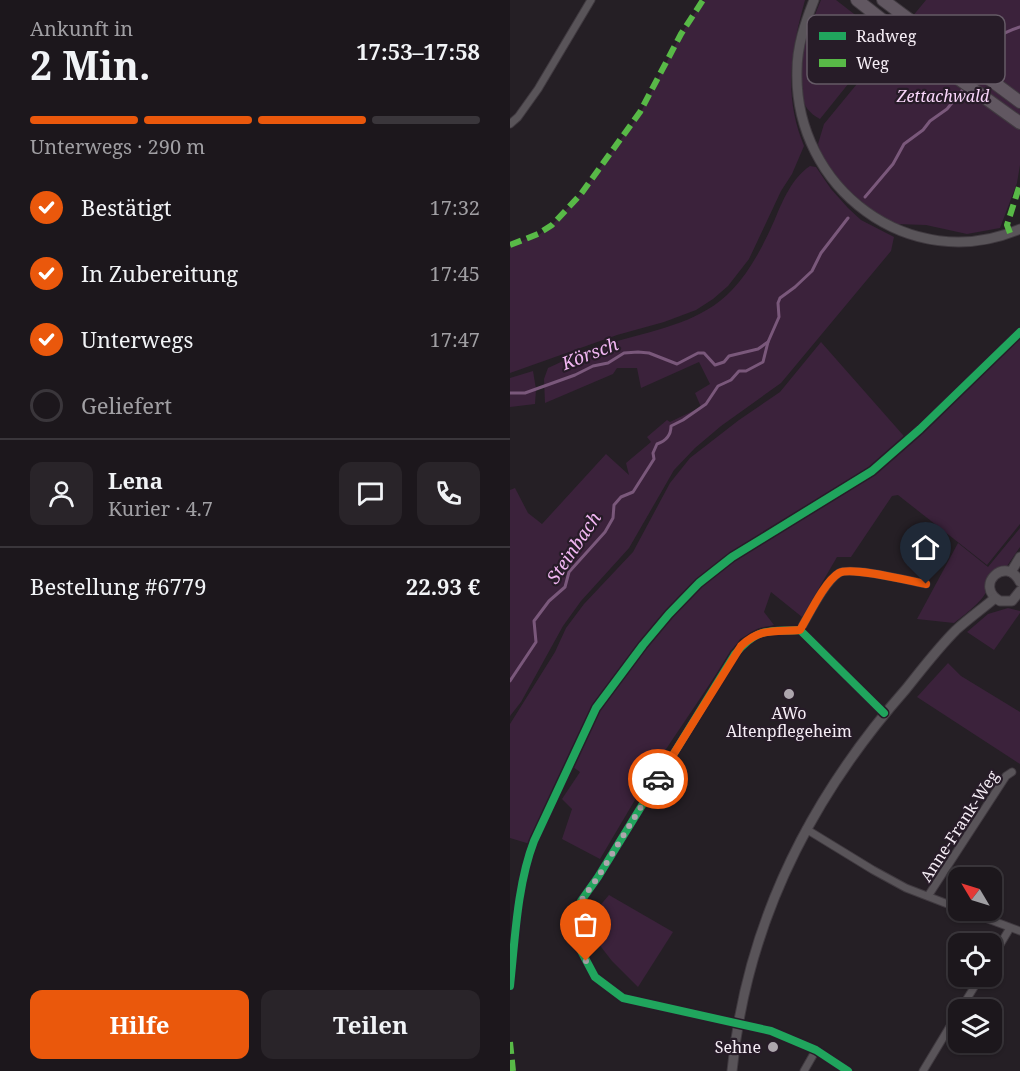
<!DOCTYPE html>
<html lang="de">
<head>
<meta charset="utf-8">
<style>
	body { margin:0; font-family:"Noto Serif",serif; background:#292429; color:#f1f3f6; height:100vh; display:flex; flex-direction:column; font-size:22px; white-space:nowrap }
	* { box-sizing:border-box; margin:0 }
	p { font-size:20px; color:#a09fa3 }
	.icon { flex:none; width:33px; height:33px; fill:none; stroke:currentColor; stroke-width:2; stroke-linecap:round; stroke-linejoin:round }
	.map { position:relative; flex:1; overflow:hidden }
	.side { display:flex; flex-direction:column; background:#1c171c; width:510px }
	.side>* { flex:none }
	.needle { width:39px; rotate:308deg }
	.controls { position:absolute; left:438px; top:867px; display:grid; gap:12px }
	.controls a { display:grid; place-items:center; width:54px; height:54px; border-radius:12px; background:#1c171c; box-shadow:0 2px 4px #0004,0 0 0 2px #3a363b; font-size:30px }
	.pin { position:absolute; display:grid; place-items:center; width:51px; height:51px; color:#fff; margin:-62px -26px; border-radius:50% 50% 50% 0; rotate:-45deg; box-shadow:0 0 6px #0007 }
	.pin .icon { rotate:45deg }
	.courier { position:absolute; display:grid; place-items:center; width:60px; height:60px; margin:-30px; border:4px solid #ea580c; border-radius:50%; background:#fff; color:#222; box-shadow:0 2px 8px #0007 }
	.head em { font-style:normal; font-weight:700 }
	.head div { display:flex; flex-direction:column-reverse }
	.head { display:flex; align-items:center; justify-content:space-between; height:102px; padding:0 30px }
	h1 { font-size:39px; font-weight:700; line-height:45px }
	.bar { display:grid; grid-template-columns:repeat(4,1fr); gap:9px 6px; align-content:center; height:72px; padding:0 30px }
	.bar i { height:8px; border-radius:4px; background:#3a363b }
	.bar .selected { background:#ea580c }
	.bar p { grid-column:span 4 }
	.line { display:flex; align-items:center; gap:15px; padding:0 30px; border-top:2px solid #3a363b }
	.line div { flex:1 }
	.round { display:grid; place-items:center; flex:none; width:63px; height:63px; border-radius:12px; background:#292429 }
	ol { padding:0 30px; list-style:none }
	li { display:flex; align-items:center; gap:18px; height:66px }
	li p { margin-inline-start:auto }
	li .icon { padding:6px; border-radius:50%; background:#ea580c; color:#fff; stroke-width:4 }
	li:last-child { color:#a09fa3 }
	li i { width:33px; height:33px; border:3px solid #3a363b; border-radius:50% }
	.cta { display:flex; gap:12px; margin-top:auto; padding:12px 30px }
	.cta a { flex:1; height:69px; border-radius:12px; background:#ea580c; color:#fff; font-size:24px; font-weight:700; line-height:69px; text-align:center }
	.cta a+a { background:#292429; color:#f1f3f6 }
	main { display:flex; flex:1; min-height:0 }
	.map>svg:first-child { display:block }
</style>
</head>
<body>
<main>
<section class="side">
<div class="head"><div><h1>2 Min.</h1><p>Ankunft in</p></div><em>17:53–17:58</em></div>
<div class="bar"><i class="selected"></i><i class="selected"></i><i class="selected"></i><i></i><p>Unterwegs · 290 m</p></div>
<ol>
<li><svg class="icon" aria-label="check" viewBox="0 0 24 24"><path d="M5 12l5 5 9-10"/></svg>Bestätigt<p>17:32</p></li>
<li><svg class="icon" aria-label="check" viewBox="0 0 24 24"><path d="M5 12l5 5 9-10"/></svg>In Zubereitung<p>17:45</p></li>
<li><svg class="icon" aria-label="check" viewBox="0 0 24 24"><path d="M5 12l5 5 9-10"/></svg>Unterwegs<p>17:47</p></li>
<li><i></i>Geliefert</li>
</ol>
<div class="line" style="height:108px"><a class="round"><svg class="icon" aria-label="person" viewBox="0 0 24 24"><circle cx="12" cy="8" r="4"/><path d="M4 21q1-7 8-7t8 7"/></svg></a><div><b>Lena</b><p>Kurier · 4.7</p></div><a class="round"><svg class="icon" aria-label="chat" viewBox="0 0 24 24"><path d="M4 5h16v11H9l-5 4z"/></svg></a><a class="round"><svg class="icon" aria-label="phone" viewBox="0 0 24 24"><path d="M5 4h4l2 5-3 2q2 4 5 5l2-3 5 2v4C11 20 4 13 5 4z"/></svg></a></div>
<div class="line" style="height:78px"><div>Bestellung #6779</div><b>22.93 €</b></div>
<div class="cta"><a>Hilfe</a><a>Teilen</a></div>
</section>
<div class="map">
<svg width="510" height="1071" viewBox="0 0 510 1071">
	<rect width="100%" height="100%" fill="#251f25"/>
	<!-- green -->
	<g fill="#3b223b">
		<path d="M194 0H295C281 51 273 95 294 146L282 174 271 191 239 259 218 286 203 299 186 310 154 322 107 335 0 373V245L30 234 42 225 71 194 131 112 171 34Z"/>
		<path d="M311 0H326L375 38 310 119C269 97 298 32 311 0Z"/>
		<path d="M416 0H510V165L507 183 490 228 457 234 416 225 386 224 359 209 332 184 312 156 308 144 314 124Z"/>
		<path d="M300 166 306 167 321 189 338 208 351 220 384 237 381 251 271 383 211 426 185 448 164 470 119 548 71 601 53 626 11 702 0 716V490L5 488 18 513 32 524 96 454 119 475 116 463 141 442 137 437 157 420 160 422 191 407 185 393 200 384 189 362 131 388 127 368H107L103 374 35 403 34 379 38 368C61 357 86 346 111 340 150 329 193 321 222 290 241 270 254 244 265 219 273 200 282 178 300 166Z"/>
		<path d="M510 335V524L477 565 388 495 382 496 341 557H327L292 617 261 592 254 612 264 625 245 631 230 639 148 761 90 859 52 839 62 809 52 799 70 772 56 762 20 844 0 838V724L45 652 56 628 74 604 123 552 160 483 180 458 229 420 270 392 311 342 400 443Z"/>
		<path d="M23 371 26 389 25 404 0 407V378Z"/>
		<path d="M510 528V547L497 566C473 570 483 585 473 597 465 607 454 615 444 623L407 619 448 543 478 567Z"/>
		<path d="M498 608 510 611V613L484 650 457 632 478 614Z"/>
		<path d="M438 663 451 676 510 712V764L407 697Z"/>
		<path d="M99 895 163 932 128 987 102 961 81 934 88 908Z"/>
	</g>
	<g fill="none" stroke-linecap="round" stroke-linejoin="round">
		<!-- stream -->
		<g stroke="#7a587b" stroke-width="3">
			<path d="M469 69C487 47 477 37 510 27"/>
			<path d="M355 197 383 164 394 144 413 130 420 121 437 109 454 88"/>
			<path d="M0 393H15L65 375 83 366 98 363 114 353 128 352 139 353 167 364 188 353H194L205 365 214 362 219 356 248 349 258 342 269 317 268 303 270 298 285 287 302 271 311 253 338 218"/>
			<path d="M0 681 26 642 24 621 39 601 55 587 59 572 95 532 103 518 104 505 111 497 123 492 144 459 143 453 147 444C156 441 161 435 161 426L173 420 196 404 208 386 221 380 229 371H236L253 362 258 342"/>
		</g>
		<!-- minor casing -->
		<g stroke="#403a40" stroke-width="9">
			<g id="minor">
				<path d="M0 124 8 117 28 89 81 0"/>
				<path d="M290 630C299 615 315 582 329 573 340 566 400 581 416 584"/>
				<path d="M296 829 363 870 396 888 448 908"/>
				<path d="M418 896 496 776 502 772"/>
				<path d="M454 910 510 931"/>
				<path d="M482 958 500 928"/>
				<path d="M450 1010 471 976"/>
				<path d="M294 1071 306 1050"/>
				<path d="M338 1071 306 1050 261 1031 113 998 85 977 68 945V922L71 901 88 877 225 654C249 626 258 632 290 630L374 713"/>
				<path d="M413 1071 448 1013"/>
			</g>
		</g>
		<!-- tertiary casing -->
		<g stroke="#403a40" stroke-width="11">
			<g id="tertiary">
				<path d="M304 0C295 23 287 46 287 71 284 188 400 276 510 229"/>
				<path d="M501 572 510 557"/>
				<path d="M510 582C496 554 463 586 490 601H502L510 591"/>
				<path d="M222 1071C236 925 300 798 396 689 412 669 428 648 446 630 458 619 472 609 485 598"/>
			</g>
		</g>
		<!-- trunk casing -->
		<g stroke="#403a40" stroke-width="14">
			<g id="trunk">
				<path d="M347 0 435 69 510 123"/>
				<path d="M373 0 510 102"/>
			</g>
		</g>
		<!-- minor -->
		<use href="#minor" stroke="#595459" stroke-width="7"/>
		<!-- tertiary -->
		<use href="#tertiary" stroke="#595459" stroke-width="9"/>
		<!-- trunk -->
		<use href="#trunk" stroke="#615761" stroke-width="12"/>
		<!-- quiet -->
		<g stroke="#58b947" stroke-width="6" stroke-dasharray="12 6" stroke-linecap="butt">
			<path d="M500 233 497 225 510 184"/>
			<path d="M0 245 28 234 42 225 71 194 130 112 171 34 193 0"/>
			<path d="M0 1042 3 1071"/>
		</g>
		<!-- cycleway casing -->
		<g stroke="#271c28" stroke-width="11">
			<g id="cycleway">
				<path d="M0 986C5 940 7 885 24 841L86 708 133 645 159 614 189 583 222 557 362 471 410 429 510 332"/>
				<path d="M338 1071 306 1050 261 1031 113 998 85 977 68 945V922L71 901 88 877 225 654C249 626 258 632 290 630L374 713"/>
			</g>
		</g>
		<!-- cycleway -->
		<use href="#cycleway" stroke="#20a55d" stroke-width="8"/>
	</g>
	<g fill="none" stroke-linecap="round" stroke-linejoin="round">
		<!-- done -->
		<path stroke="#ada6ad" stroke-width="6" stroke-dasharray="0 10.8" d="M76 961 68 945V922L71 901 88 877 148 779"/>
		<!-- route -->
		<path stroke="#ea580c" stroke-width="8" d="M148 779 231 646C251 627 266 632 290 630 299 615 315 581 329 573 341 566 400 581 416 584"/>
	</g>
	<!-- markers -->
	<g fill="#ada6ad" stroke="#271c28" stroke-width="2">
		<circle cx="279" cy="694" r="6"/>
		<circle cx="263" cy="1047" r="6"/>
	</g>
	<g text-anchor="middle" stroke-width="4.5" stroke-linejoin="round" paint-order="stroke">
		<!-- park labels -->
		<g font-size="16" font-style="italic" fill="#f9d6fa" stroke="#271c28">
			<text x="433" y="102">Zettachwald</text>
		</g>
		<!-- poi labels -->
		<g font-size="16" fill="#f6eef6" stroke="#271c28">
			<text x="279" y="719">AWo<tspan x="279" dy="18">Altenpflegeheim</tspan></text>
			<text x="251" y="1053" text-anchor="end">Sehne</text>
		</g>
		<!-- street labels -->
		<g font-size="16" fill="#f6eef6" stroke="#271c28">
			<text transform="translate(449 826) rotate(-57)" y="6">Anne-Frank-Weg</text>
		</g>
		<!-- water labels -->
		<g font-size="18" font-style="italic" fill="#f1b6f2" stroke="#271c28">
			<text transform="translate(80 354) rotate(-21)" y="6">Körsch</text>
			<text transform="translate(64 548) rotate(-56)" y="6">Steinbach</text>
		</g>
	</g>
	<!-- legend -->
	<rect x="297" y="15" width="198" height="69" rx="9" fill="#271c28" stroke="#655b66" stroke-width="1.5"/>
	<rect x="309" y="32" width="27" height="8" fill="#20a55d"/>
	<rect x="309" y="59" width="27" height="8" fill="#58b947"/>
	<g font-size="16" fill="#f6eef6">
		<text x="346" y="42">Radweg</text>
		<text x="346" y="69">Weg</text>
	</g>
</svg>
<div class="controls">
<a><svg class="needle" viewBox="-14 -14 28 28"><path d="M0-13l5 13h-10z" fill="#e53935"/><path d="M0 13l5-13h-10z" fill="#a09fa3"/></svg></a>
<a><svg class="icon" aria-label="locate" viewBox="0 0 24 24"><circle cx="12" cy="12" r="6"/><path d="M12 2v4M12 18v4M2 12h4M18 12h4"/></svg></a>
<a><svg class="icon" aria-label="layers" viewBox="0 0 24 24"><path d="M12 4l9 5-9 5-9-5zM3 14l9 5 9-5"/></svg></a>
</div>
<div class="pin" style="left:76px;top:961px;background:#ea580c"><svg class="icon" aria-label="bag" viewBox="0 0 24 24"><path d="M5 8h14l-1 12H6zM9 8a3 3 0 0 1 6 0"/></svg></div>
<div class="pin" style="left:416px;top:584px;background:#1f2937"><svg class="icon" aria-label="home" viewBox="0 0 24 24"><path d="M3 11l9-7 9 7M6 9v11h12V9"/></svg></div>
<div class="courier" style="left:148px;top:779px"><svg class="icon" aria-label="car" viewBox="0 0 24 24"><path d="M5 17H2v-5l4-1 3-4h7l3 4 3 1v5h-3M9 17h6M6 11h13"/><circle cx="7" cy="17" r="2"/><circle cx="17" cy="17" r="2"/></svg></div>
</div>
</main>
</body>
</html>
